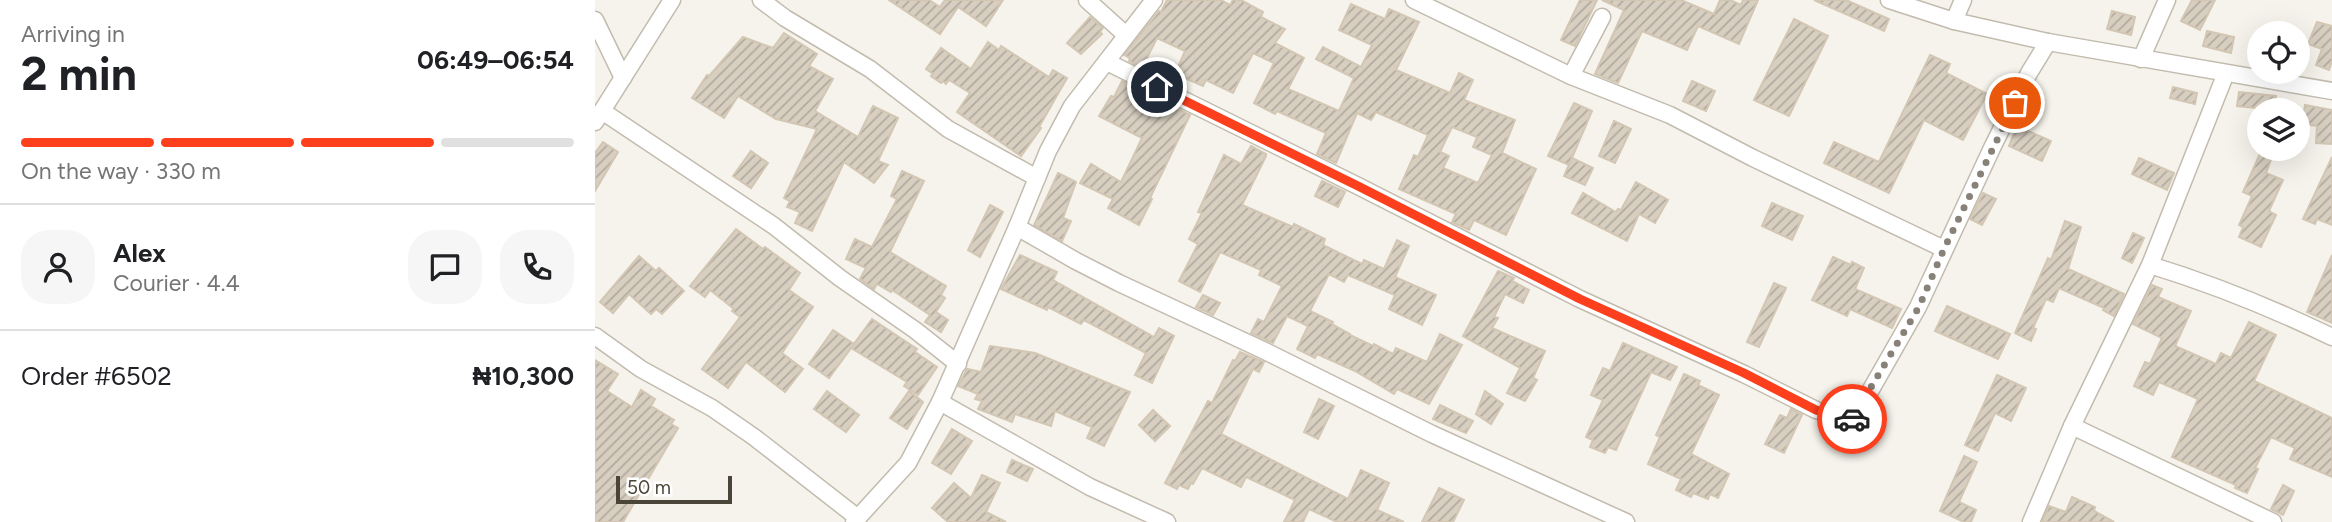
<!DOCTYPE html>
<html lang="en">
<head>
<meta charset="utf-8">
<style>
	body { margin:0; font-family:Figtree,sans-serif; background:#f6f6f6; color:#202124; height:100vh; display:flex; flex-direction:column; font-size:26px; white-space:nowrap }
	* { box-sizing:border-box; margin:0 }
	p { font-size:23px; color:#757577 }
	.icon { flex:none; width:38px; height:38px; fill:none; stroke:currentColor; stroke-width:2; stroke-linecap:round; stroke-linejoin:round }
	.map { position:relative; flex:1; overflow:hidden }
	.panel { display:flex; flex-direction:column; background:#fff; width:595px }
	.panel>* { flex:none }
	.tools { position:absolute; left:1652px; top:21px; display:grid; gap:14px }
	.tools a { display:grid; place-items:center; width:63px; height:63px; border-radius:50%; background:#fff; box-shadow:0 7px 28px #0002; font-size:35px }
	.scale { position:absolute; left:21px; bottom:18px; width:116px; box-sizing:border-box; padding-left:7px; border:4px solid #4b4439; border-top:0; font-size:19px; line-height:24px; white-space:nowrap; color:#4b4439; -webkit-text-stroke:5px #fff; paint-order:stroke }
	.pin { position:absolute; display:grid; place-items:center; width:60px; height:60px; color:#fff; margin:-30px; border:4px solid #fff; border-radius:50%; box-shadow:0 2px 7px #0007 }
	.courier { position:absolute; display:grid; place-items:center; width:70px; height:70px; margin:-35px; border:5px solid #fc3f1d; border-radius:50%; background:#fff; color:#222; box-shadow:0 2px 9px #0007 }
	.summary em { font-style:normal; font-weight:700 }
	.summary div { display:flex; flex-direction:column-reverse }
	.summary { display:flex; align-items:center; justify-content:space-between; height:119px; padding:0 21px }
	h1 { font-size:46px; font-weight:700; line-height:52px }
	.bar { display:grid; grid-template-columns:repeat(4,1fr); gap:10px 7px; align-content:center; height:84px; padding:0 21px }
	.bar i { height:9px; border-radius:5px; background:#e0e0e0 }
	.bar .selected { background:#fc3f1d }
	.bar p { grid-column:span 4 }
	.line { display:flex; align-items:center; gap:18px; padding:0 21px; border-top:2px solid #e0e0e0 }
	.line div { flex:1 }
	.round { display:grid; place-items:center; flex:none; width:74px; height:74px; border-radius:28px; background:#f6f6f6 }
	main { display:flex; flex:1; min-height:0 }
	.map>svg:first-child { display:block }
</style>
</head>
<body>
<main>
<section class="panel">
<div class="summary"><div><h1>2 min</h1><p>Arriving in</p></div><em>06:49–06:54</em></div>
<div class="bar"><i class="selected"></i><i class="selected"></i><i class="selected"></i><i></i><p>On the way · 330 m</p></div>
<div class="line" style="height:126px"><a class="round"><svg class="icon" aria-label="person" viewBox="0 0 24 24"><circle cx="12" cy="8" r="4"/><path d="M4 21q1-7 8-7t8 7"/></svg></a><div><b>Alex</b><p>Courier · 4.4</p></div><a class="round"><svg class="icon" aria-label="chat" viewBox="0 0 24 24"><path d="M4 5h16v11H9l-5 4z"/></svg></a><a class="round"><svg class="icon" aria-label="phone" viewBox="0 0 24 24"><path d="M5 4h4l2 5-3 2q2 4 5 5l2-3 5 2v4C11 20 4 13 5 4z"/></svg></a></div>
<div class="line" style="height:91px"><div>Order #6502</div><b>₦10,300</b></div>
</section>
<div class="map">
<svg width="1737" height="522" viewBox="0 0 1737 522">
	<defs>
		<pattern id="building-hatch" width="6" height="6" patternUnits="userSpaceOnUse" patternTransform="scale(1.75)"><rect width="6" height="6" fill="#d8cfc1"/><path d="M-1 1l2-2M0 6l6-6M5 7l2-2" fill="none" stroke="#b1aa9e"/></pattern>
	</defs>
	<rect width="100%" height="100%" fill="#f6f3ec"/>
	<!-- building -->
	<g fill="url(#building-hatch)" stroke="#d3c7b4" stroke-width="2" fill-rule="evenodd">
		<path d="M294 0H334L345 7 350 0H408L391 26 363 7 345 34Z"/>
		<path d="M572 0H626L635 5 638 0H646L668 12 666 17 690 29 680 43 709 58 693 89 744 111 759 78 721 59 728 47 766 67 777 45 744 30 756 4 790 19 794 9 824 22 801 70 855 93 864 73 878 80 869 100 920 120 907 153 941 169 911 235 879 220 874 230 857 222 861 214 804 189 819 155 823 157 833 135 781 112 776 120 762 113 741 163 722 154 731 133 682 111 680 114 659 103 679 63 658 53 638 93 611 80 608 86 580 74 590 51 562 38 547 68 534 61 535 58 529 55 564 11 566 12ZM857 127 882 137 878 147 897 155 883 183 848 168 854 156 845 152Z"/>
		<path d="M985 0H1002L980 46 966 40Z"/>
		<path d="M1007 0H1086L1119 14 1125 0H1135L1146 5 1148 0H1163L1144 44 1103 26 1092 50 1047 31 1023 83 1000 74 1029 10Z"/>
		<path d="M1219 0H1251L1294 19 1289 31Z"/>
		<path d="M1597 0H1620L1605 30 1586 21Z"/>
		<path d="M1517 11 1540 17 1536 35 1512 29Z"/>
		<path d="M495 17 508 28 505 32 507 34 486 54 472 43Z"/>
		<path d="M1199 19 1233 36 1194 116 1159 100Z"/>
		<path d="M1722 22 1737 26V61L1734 70 1721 65 1727 49 1713 44Z"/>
		<path d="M1612 31 1639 37 1636 53 1608 46Z"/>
		<path d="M189 33 222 54 214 66 238 79 220 111 263 137 278 106 303 118 283 161 293 165 279 183 249 162 217 231 200 223 205 212 192 207 195 201 189 198 222 129 181 119 143 96 129 118 97 98 112 75 114 76 148 37 178 48Z"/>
		<path d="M393 42 404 50 406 46 454 77 458 70 472 78 444 127 446 128 426 156 362 112 375 93 354 80 351 84 348 81 346 83 336 76 338 74 331 69 346 48 376 69Z"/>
		<path d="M1335 55 1355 64 1351 73 1392 94 1368 140 1329 120 1294 193 1229 163 1239 142 1284 162Z"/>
		<path d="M527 81 595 115 555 198 557 199 544 225 513 208 518 199 485 183 496 164 526 182 547 138 504 116 516 96 519 97Z"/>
		<path d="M1097 81 1120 91 1111 111 1088 101Z"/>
		<path d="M1578 87 1602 93 1600 104 1575 98Z"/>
		<path d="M1644 92 1681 96 1680 110 1642 106Z"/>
		<path d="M979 103 997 111 974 165 953 156Z"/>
		<path d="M1710 105 1737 110V144L1721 143 1722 126 1707 124Z"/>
		<path d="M1019 121 1036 129 1020 163 1004 156Z"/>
		<path d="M1422 126 1456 141 1447 161 1414 146Z"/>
		<path d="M8 142 23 152 0 191V153Z"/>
		<path d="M656 146 671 154V156L647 205 698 227 699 224 730 239 728 245 767 264 769 260 789 269 802 240 814 246 800 277 841 295 827 325 794 309 800 295 753 275 749 282 734 274 715 311 738 322 737 324 755 334V335L778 346 779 344 798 354 801 348 832 362 845 334 867 345 834 404 802 389 799 394 760 371 722 354 720 358 702 349 713 326 692 316 678 343 656 333 663 319 669 322 687 286 664 275 666 270 625 252 605 292 584 281 603 244 594 239 607 213 603 212 629 155 646 164Z"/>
		<path d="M1667 149H1680L1671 173 1688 180 1674 211 1681 215 1666 247 1644 237 1648 227 1644 225 1657 196 1648 192Z"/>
		<path d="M156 151 173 163 156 188 138 176Z"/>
		<path d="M1737 157V225L1722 219 1720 224 1708 219Z"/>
		<path d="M977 158 998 168 990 185 969 176Z"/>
		<path d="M1544 158 1579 173 1572 190 1537 174Z"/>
		<path d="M307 171 329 181 295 252 351 286 346 295 350 298 341 312 353 320 346 332 330 322 335 315 297 290 296 292 282 284 279 289 265 279 271 268 251 259 260 239 277 247 302 199 296 196Z"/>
		<path d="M463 173 481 182 468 218 476 221 467 241 439 225Z"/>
		<path d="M727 181 750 192 743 207 720 196Z"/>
		<path d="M1041 182 1073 200 1060 223 1044 214 1032 241 977 213 988 193 1021 212 1023 209 1026 210Z"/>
		<path d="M1388 193 1401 199 1387 225 1375 219Z"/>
		<path d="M1177 203 1208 216 1197 240 1167 226Z"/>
		<path d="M395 205 408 212 385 257 373 250Z"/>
		<path d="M1470 221 1486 227 1473 269 1529 294 1519 316 1508 310 1509 308 1464 288 1458 302 1451 299 1438 328 1441 329 1436 341 1420 333 1453 258 1456 260Z"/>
		<path d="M141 229 168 249 170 247 205 273 194 290 218 307 187 353 208 369 190 392 151 362 133 388 107 369 145 317 137 311 139 309 115 290 110 297 95 286Z"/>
		<path d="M1538 233 1549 238 1537 263 1527 258Z"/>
		<path d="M425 255 462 272 458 280 559 337 564 328 579 336 557 383 540 375 551 353 489 320 486 324 453 307 452 310 406 289Z"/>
		<path d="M1737 255V323L1712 312Z"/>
		<path d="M44 256 61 271 64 268 89 291 67 314 61 309 56 314 34 294 18 313 5 302Z"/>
		<path d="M1238 257 1256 265 1257 262 1269 268 1260 289 1306 309 1297 328 1255 309 1252 316 1217 300Z"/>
		<path d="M903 271 919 278 917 281 934 290 928 303 910 294 899 317 903 318 897 328 950 351 938 378 942 380 930 401 912 393 925 368 868 336Z"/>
		<path d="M1179 283 1191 288 1164 347 1152 342Z"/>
		<path d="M1557 285 1567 289 1563 297 1596 311 1580 346 1621 364 1626 353 1636 358 1654 322 1681 335 1659 381 1737 418V477L1695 459 1700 448 1676 437 1660 468 1663 469 1652 493 1640 488 1641 485 1577 457 1603 399 1564 382 1558 395 1539 386 1550 362 1555 364 1567 338 1538 324Z"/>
		<path d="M608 295 625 303 618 315 601 307Z"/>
		<path d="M1352 306 1415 334 1403 359 1340 331Z"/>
		<path d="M277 319 322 349 320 352 342 367 323 395 309 386 312 382 256 348Z"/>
		<path d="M238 330 259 344 234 378 214 364Z"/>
		<path d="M1028 343 1082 367 1075 380 1056 372 1021 450 1013 447 1010 453 995 447 998 440 991 437 1008 400 996 395 1008 368 1015 371Z"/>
		<path d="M395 346 440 353 535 392 509 446 492 438 497 427 460 411 456 426 420 414 417 422 383 409 387 401 380 399 383 394 363 386 372 369 386 372Z"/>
		<path d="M645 352 669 362 664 372 658 369 626 434 753 499 766 470 794 483 782 510 809 522H742L714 509 708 522H689L700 500 651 477 646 487 607 468 598 484 596 483 593 489 584 485 582 489 570 483 613 401 617 403 638 360 640 361Z"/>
		<path d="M0 360 23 374 12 391 37 407 46 390 60 399 56 406 79 420 76 424 83 428 28 522H0Z"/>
		<path d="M1089 374 1105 381 1103 385 1124 395 1096 454 1134 474 1123 498 1115 494 1113 499 1098 493 1096 497 1081 490 1086 479 1053 464 1065 437 1061 435Z"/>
		<path d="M1402 375 1431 388 1416 421 1400 413 1383 451 1370 445Z"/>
		<path d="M232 391 264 415 251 432 219 409Z"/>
		<path d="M314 391 328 402 312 429 295 418Z"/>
		<path d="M890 391 908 404 896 424 881 414Z"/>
		<path d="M724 399 739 406 723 439 709 432Z"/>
		<path d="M845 405 878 421 871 433 838 419Z"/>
		<path d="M1196 409 1207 415 1189 453 1170 444 1185 415 1192 418Z"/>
		<path d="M558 410 575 426 560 441 544 425Z"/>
		<path d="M357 429 377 441 356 474 337 463Z"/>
		<path d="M1369 456 1382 462 1364 502 1381 510 1376 522H1369L1345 511Z"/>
		<path d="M417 460 438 469 432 481 412 472Z"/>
		<path d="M387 475 405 483 391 512 411 522H353L337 508 359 483 376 498Z"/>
		<path d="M1688 485 1699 491 1688 515 1676 509Z"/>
		<path d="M844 488 869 500 858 522H827Z"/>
		<path d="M1477 497 1500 507 1499 511 1519 522H1447L1454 506 1471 512Z"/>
	</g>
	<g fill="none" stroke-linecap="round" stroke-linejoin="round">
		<!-- minor casing -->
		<g stroke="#c2bbae" stroke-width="19">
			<g id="minor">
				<path d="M166 0 190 18 275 69 353 129 442 178"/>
				<path d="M492 0 531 35"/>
				<path d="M819 0 976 76 1007 17"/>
				<path d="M1294 0 1359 21 1453 42 1737 91"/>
				<path d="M0 20 28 78"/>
				<path d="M1359 21 1368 0"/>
				<path d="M1546 59 1572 0"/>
				<path d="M512 62 763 186 985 299 1149 374 1221 410 1255 421 1266 407 1323 307 1397 148 1434 73 1453 42"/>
				<path d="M976 76 1075 115 1158 158 1349 249"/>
				<path d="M7 111 179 226 245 278 320 330 363 364"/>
				<path d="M0 122 77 0"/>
				<path d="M422 227 481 261 524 283 670 351 837 434 1031 522"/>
				<path d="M1555 265C1617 284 1679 309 1737 337"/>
				<path d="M0 336 46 369 117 408 159 437 263 518"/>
				<path d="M345 402 495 487 572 522"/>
				<path d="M1477 426 1678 522"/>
				<path d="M259 522 313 463 345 402 422 227 453 151 477 106 559 0"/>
				<path d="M1436 522 1477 426 1555 265 1631 73"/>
			</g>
		</g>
		<!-- minor -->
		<use href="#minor" stroke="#fff" stroke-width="16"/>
	</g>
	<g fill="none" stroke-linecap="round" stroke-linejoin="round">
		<!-- done -->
		<path stroke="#878178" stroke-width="7" stroke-dasharray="0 12.6" d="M1257 419 1324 307 1349 249 1420 103"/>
		<!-- route -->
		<path stroke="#fc3f1d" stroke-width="9" d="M562 87 763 186 985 299 1149 373 1221 410 1255 421 1257 419"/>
	</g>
</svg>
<div class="tools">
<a><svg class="icon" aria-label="locate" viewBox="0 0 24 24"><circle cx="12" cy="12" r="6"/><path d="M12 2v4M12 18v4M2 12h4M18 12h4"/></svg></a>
<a><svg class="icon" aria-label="layers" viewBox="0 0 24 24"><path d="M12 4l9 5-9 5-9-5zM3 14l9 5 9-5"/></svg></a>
</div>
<div class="scale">50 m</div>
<div class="pin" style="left:1420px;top:103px;background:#ea580c"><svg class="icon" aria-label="bag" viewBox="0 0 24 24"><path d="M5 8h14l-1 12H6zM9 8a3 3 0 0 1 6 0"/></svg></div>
<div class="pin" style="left:562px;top:87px;background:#1f2937"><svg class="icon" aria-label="home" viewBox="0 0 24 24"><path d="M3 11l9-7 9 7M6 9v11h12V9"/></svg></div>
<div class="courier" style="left:1257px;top:419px"><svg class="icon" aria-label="car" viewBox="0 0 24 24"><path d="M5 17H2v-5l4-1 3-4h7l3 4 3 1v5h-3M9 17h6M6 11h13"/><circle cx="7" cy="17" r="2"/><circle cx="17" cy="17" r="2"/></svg></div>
</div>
</main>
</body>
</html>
